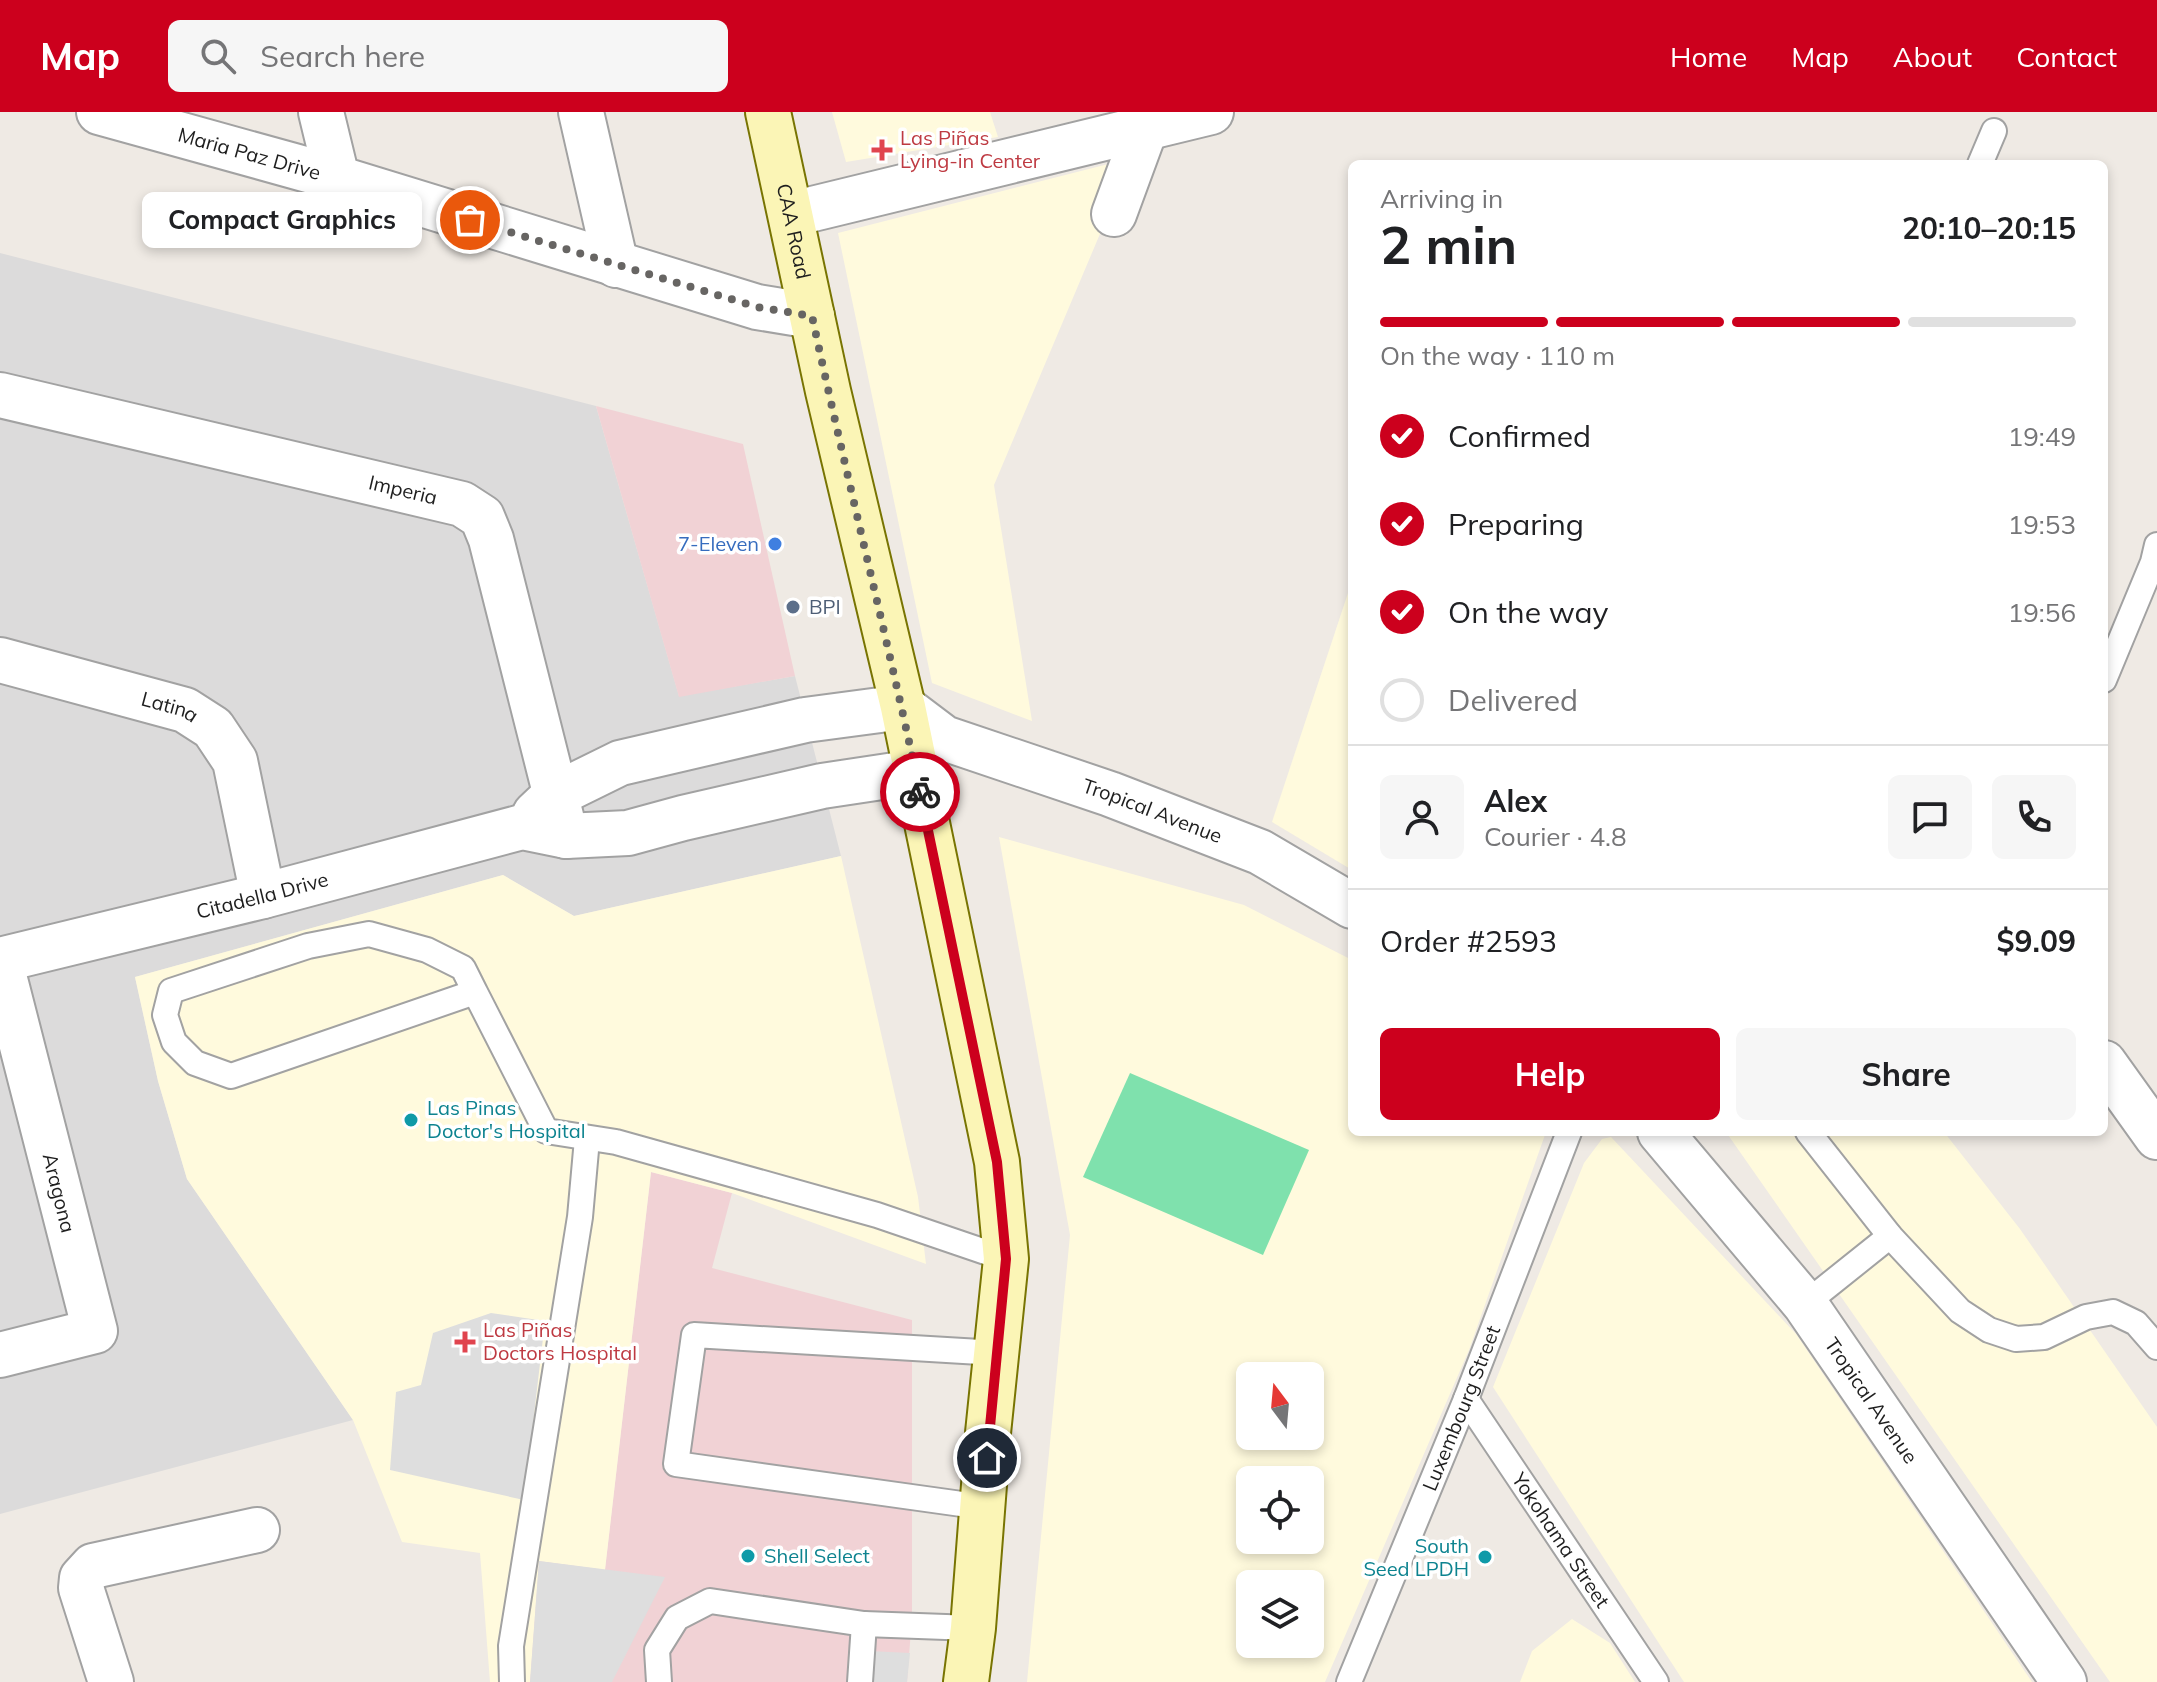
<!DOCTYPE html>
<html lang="en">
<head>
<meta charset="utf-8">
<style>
	body { margin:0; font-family:Mulish,sans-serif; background:#f6f6f6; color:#202124; height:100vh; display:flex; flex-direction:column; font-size:30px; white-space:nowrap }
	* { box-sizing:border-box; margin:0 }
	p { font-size:26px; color:#757577 }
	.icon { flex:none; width:44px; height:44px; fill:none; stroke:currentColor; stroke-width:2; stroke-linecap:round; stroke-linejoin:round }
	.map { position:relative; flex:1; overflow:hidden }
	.side { position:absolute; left:1348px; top:48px; width:760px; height:976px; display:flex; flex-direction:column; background:#fff; border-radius:12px; box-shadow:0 4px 12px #0003 }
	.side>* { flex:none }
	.needle { width:52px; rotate:344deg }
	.controls { position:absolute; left:1236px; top:1250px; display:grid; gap:16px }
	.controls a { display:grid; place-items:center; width:88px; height:88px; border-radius:12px; background:#fff; box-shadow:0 4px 12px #0003; font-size:40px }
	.pin { position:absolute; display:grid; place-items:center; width:68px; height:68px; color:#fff; margin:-34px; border:4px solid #fff; border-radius:50%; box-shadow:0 2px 8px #0007 }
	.courier { position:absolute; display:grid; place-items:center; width:80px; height:80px; margin:-40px; border:6px solid #cc001d; border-radius:50%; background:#fff; color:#222; box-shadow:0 2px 10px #0007 }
	.bubble { position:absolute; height:56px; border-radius:12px; background:#fff; box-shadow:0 4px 12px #0003; font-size:26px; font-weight:700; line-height:56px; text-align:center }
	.head em { font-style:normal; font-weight:700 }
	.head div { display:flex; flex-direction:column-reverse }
	.head { display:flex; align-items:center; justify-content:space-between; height:136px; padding:0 32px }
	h1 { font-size:52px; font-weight:700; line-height:60px }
	.bar { display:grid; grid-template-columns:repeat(4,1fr); gap:12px 8px; align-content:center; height:96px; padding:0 32px }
	.bar i { height:10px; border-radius:6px; background:#e0e0e0 }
	.bar .on { background:#cc001d }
	.bar p { grid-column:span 4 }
	.line { display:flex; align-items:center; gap:20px; padding:0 32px; border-top:2px solid #e0e0e0 }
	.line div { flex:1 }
	.round { display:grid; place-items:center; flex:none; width:84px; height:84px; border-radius:12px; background:#f6f6f6 }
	ol { padding:0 32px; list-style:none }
	li { display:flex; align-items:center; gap:24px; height:88px }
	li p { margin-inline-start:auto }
	li .icon { padding:8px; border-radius:50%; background:#cc001d; color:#fff; stroke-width:4 }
	li:last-child { color:#757577 }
	li i { width:44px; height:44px; border:4px solid #e0e0e0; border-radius:50% }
	.primary-button { display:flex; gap:16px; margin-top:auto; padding:16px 32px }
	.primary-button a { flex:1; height:92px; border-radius:12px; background:#cc001d; color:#fff; font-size:32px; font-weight:700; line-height:92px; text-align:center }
	.primary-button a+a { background:#f6f6f6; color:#202124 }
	header { display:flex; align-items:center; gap:48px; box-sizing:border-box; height:112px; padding:0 40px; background:#cc001d; color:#fff }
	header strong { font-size:38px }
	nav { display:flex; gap:44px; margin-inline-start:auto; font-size:28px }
	.search { width:560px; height:72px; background:#f6f6f6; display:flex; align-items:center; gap:20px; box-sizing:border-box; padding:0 28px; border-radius:12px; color:#757577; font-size:30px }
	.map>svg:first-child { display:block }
</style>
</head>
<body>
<header>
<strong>Map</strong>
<div class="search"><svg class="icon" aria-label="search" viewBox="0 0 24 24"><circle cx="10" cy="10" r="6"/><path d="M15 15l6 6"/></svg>Search here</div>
<nav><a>Home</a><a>Map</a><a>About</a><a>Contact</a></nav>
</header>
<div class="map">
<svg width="2157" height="1570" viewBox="0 0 2157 1570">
	<rect width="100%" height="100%" fill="#efeae4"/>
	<!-- residential -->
	<path fill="#dcdbdb" d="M0 141 596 294 679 584 795 564 841 744 574 804 503 763 135 865 158 969 187 1067 353 1308 0 1402Z"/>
	<!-- commercial -->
	<g fill="#f1d2d5">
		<path d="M596 294 743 332 795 564 679 585Z"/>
		<path d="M651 1060 732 1081 712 1156 912 1208V1505L907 1570H530L539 1449 605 1457Z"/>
	</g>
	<!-- education -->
	<g fill="#fffadd" fill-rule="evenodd">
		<path d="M832 0H990L998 25 846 50Z"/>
		<path d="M1132 46 994 373 1032 609 932 571 838 121Z"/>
		<path d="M1352 469V758L1272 710Z"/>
		<path d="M999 725 1244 793 1352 848V1020H1546L1469 1238 1325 1570H1027L1070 1123ZM1250 1264H1310V1324H1250ZM1250 1368H1310V1428H1250ZM1250 1472H1310V1532H1250Z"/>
		<path d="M841 744 918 1085 926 1152 732 1081 651 1060 605 1458 539 1449 530 1570H490L480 1441 402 1430 353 1308 187 1067 158 969 135 865 503 763 574 804Z"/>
		<path d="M1726 1020H1944L2020 1117 2157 1315V1570H2110Z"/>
		<path d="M1611 1025 1796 1222 2032 1570H1684L1493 1275 1584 1051 1602 1027Z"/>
		<path d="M1572 1507 1610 1531 1635 1570H1520L1532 1539Z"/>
	</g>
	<!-- pitch -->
	<path fill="#7fe1ad" d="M1130 961 1309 1038 1263 1143 1083 1065Z"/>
	<!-- parking -->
	<g fill="#dedede">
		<path d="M491 1201 545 1209 524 1388 390 1358 396 1280 421 1273 433 1221Z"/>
		<path d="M539 1449 665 1465 612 1570H530Z"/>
		<path d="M869 1539 910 1541 907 1570H867Z"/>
	</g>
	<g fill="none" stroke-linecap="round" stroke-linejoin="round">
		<!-- service casing -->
		<g stroke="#a2a2a2" stroke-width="28">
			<g id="service">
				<path d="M1980 52 1994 19"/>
				<path d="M2104 568 2153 450 2157 433"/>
				<path d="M475 880 463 856 427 838 369 822 308 834 171 879 165 903 174 930 195 951 231 964 475 880 546 1019 616 1030 877 1103 1006 1147"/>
				<path d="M1808 1020 1890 1124 1960 1199 1989 1218 2016 1227 2044 1225 2086 1205 2113 1200 2136 1211 2157 1235"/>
				<path d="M1805 1192 1890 1124"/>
				<path id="s1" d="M1466 1287 1656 1570"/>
				<path d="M983 1395 676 1352 694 1223 997 1241"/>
				<path d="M512 1570 511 1534 580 1105 587 1027"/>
				<path d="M659 1570 657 1538 677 1506 710 1489 864 1512"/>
				<path d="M860 1570 864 1512 973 1516"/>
				<path id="s2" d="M1349 1570 1466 1287 1569 1020"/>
			</g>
		</g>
		<!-- minor casing -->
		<g stroke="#a2a2a2" stroke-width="48">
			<g id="minor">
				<path id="s3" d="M99 0 337 66"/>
				<path d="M581 0 616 153"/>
				<path d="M792 102 1211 0"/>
				<path d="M1114 102 1146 15"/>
				<path id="s4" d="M0 283 462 392 482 405 491 427 566 724"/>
				<path id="s5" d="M0 548 185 598 213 616 235 649 263 784"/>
				<path d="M535 702 555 683 620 651 805 608 903 595"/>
				<path id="s6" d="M0 848 263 784 522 715 566 724 628 721 683 706 822 674 915 660"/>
				<path d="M2104 951 2157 1025"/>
				<path d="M0 1243 95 1219 0 848"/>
				<path d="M111 1570 81 1476 82 1466 93 1454 257 1418"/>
			</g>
		</g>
		<!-- tertiary casing -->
		<g stroke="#a2a2a2" stroke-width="48">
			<g id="tertiary">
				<path d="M321 0 337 66 757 195 812 204"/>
				<path id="s7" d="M903 595 944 626 1110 682 1260 740 1352 794"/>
				<path id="s8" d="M1660 1020 1805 1192 2064 1570"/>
			</g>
		</g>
		<!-- secondary casing -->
		<g stroke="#787402" stroke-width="48">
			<g id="secondary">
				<path id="s9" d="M768 0 828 279 903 595 997 1050 1006 1147 988 1321 973 1516 966 1570"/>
			</g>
		</g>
		<!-- service -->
		<use href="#service" stroke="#fff" stroke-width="24"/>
		<!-- minor -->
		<use href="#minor" stroke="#fff" stroke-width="44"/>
		<!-- tertiary -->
		<use href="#tertiary" stroke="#fff" stroke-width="44"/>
		<!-- secondary -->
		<use href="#secondary" stroke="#fbf5b6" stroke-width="44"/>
	</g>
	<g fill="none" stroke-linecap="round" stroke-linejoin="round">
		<!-- done -->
		<path stroke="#676563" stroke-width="8" stroke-dasharray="0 14.4" d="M470 108 757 195 812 204C846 363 886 521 920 680"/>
		<!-- route -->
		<path stroke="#cc001d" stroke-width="10" d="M920 680 997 1050 1006 1147 987 1346"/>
	</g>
	<!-- markers -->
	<g fill="#e0444e" stroke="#fff" stroke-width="3">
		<path d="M878 26h8v8h8v8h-8v8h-8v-8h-8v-8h8z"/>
		<path d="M461 1218h8v8h8v8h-8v8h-8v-8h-8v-8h8z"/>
	</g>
	<circle fill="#3f7fe0" stroke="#fff" stroke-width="3" cx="775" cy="432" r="8"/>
	<circle fill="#5c6f8a" stroke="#fff" stroke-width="3" cx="793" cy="495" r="8"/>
	<g fill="#0f9aa8" stroke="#fff" stroke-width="3">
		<circle cx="411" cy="1008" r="8"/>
		<circle cx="748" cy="1444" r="8"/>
		<circle cx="1485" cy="1445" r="8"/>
	</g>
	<g text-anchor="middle" stroke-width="7" stroke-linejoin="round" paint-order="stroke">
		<!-- health labels -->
		<g font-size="20" fill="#be3a42" stroke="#fff" text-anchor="start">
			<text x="900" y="33">Las Piñas<tspan x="900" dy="23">Lying-in Center</tspan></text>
			<text x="483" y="1225">Las Piñas<tspan x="483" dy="23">Doctors Hospital</tspan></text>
		</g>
		<!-- street labels -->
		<g font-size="20" fill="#1e1e1e" stroke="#fff">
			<text dy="7" stroke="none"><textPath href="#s3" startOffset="156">Maria Paz Drive</textPath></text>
			<text dy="7" stroke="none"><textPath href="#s9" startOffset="122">CAA Road</textPath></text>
			<text dy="7" stroke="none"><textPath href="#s4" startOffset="414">Imperia</textPath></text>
			<text dy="7" stroke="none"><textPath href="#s5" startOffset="176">Latina</textPath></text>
			<text dy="7" stroke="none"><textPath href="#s7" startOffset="272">Tropical Avenue</textPath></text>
			<text dy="7" stroke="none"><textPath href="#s6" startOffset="270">Citadella Drive</textPath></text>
			<text transform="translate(59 1081) rotate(76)" y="7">Aragona</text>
			<text dy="7" stroke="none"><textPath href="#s8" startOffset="342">Tropical Avenue</textPath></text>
			<text dy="7" stroke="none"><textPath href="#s2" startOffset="296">Luxembourg Street</textPath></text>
			<text dy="7" stroke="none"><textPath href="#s1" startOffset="170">Yokohama Street</textPath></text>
		</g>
		<!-- shop labels -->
		<g font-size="20" fill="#366cbe" stroke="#fff" text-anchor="end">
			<text x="759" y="439">7-Eleven</text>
		</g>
		<!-- service labels -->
		<g font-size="20" fill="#4e5e75" stroke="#fff" text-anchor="start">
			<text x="809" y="502">BPI</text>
		</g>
		<!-- culture labels -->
		<g font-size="20" fill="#0d838f" stroke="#fff" text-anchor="start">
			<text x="427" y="1003">Las Pinas<tspan x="427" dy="23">Doctor's Hospital</tspan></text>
			<text x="1469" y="1441" text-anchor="end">South<tspan x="1469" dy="23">Seed LPDH</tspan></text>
			<text x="764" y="1451">Shell Select</text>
		</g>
	</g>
</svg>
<div class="controls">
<a><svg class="needle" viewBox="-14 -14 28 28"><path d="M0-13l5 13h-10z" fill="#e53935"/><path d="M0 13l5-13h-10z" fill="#757577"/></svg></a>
<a><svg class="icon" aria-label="locate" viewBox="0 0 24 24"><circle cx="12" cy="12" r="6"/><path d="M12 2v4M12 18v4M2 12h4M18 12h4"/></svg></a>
<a><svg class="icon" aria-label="layers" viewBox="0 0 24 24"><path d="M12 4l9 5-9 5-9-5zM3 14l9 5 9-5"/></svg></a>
</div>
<div class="pin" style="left:470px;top:108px;background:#ea580c"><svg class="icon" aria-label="bag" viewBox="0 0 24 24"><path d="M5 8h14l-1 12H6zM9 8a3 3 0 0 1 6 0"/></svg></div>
<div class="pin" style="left:987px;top:1346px;background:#1f2937"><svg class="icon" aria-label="home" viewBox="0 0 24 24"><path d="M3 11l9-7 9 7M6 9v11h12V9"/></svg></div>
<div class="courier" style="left:920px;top:680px"><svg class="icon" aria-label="bike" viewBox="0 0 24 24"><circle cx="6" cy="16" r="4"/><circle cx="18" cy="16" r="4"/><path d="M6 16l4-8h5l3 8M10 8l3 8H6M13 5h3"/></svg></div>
<div class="bubble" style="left:142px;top:80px;width:280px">Compact Graphics</div>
<section class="side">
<div class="head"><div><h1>2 min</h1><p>Arriving in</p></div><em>20:10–20:15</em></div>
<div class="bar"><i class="on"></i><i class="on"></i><i class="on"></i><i></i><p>On the way · 110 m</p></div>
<ol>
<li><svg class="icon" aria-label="check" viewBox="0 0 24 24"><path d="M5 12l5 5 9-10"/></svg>Confirmed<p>19:49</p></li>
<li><svg class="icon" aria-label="check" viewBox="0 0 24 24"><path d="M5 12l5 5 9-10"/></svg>Preparing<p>19:53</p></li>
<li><svg class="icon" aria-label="check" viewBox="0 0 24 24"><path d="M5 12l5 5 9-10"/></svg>On the way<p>19:56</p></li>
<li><i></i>Delivered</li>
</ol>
<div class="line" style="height:144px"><a class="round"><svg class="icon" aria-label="person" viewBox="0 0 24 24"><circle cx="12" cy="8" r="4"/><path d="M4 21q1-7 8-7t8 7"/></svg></a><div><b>Alex</b><p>Courier · 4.8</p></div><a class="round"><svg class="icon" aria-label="chat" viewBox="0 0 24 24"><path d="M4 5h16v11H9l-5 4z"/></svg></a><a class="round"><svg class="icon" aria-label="phone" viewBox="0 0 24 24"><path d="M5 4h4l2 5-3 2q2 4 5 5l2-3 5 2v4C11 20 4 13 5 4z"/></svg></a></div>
<div class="line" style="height:104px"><div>Order #2593</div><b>$9.09</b></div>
<div class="primary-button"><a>Help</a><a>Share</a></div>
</section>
</div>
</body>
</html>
